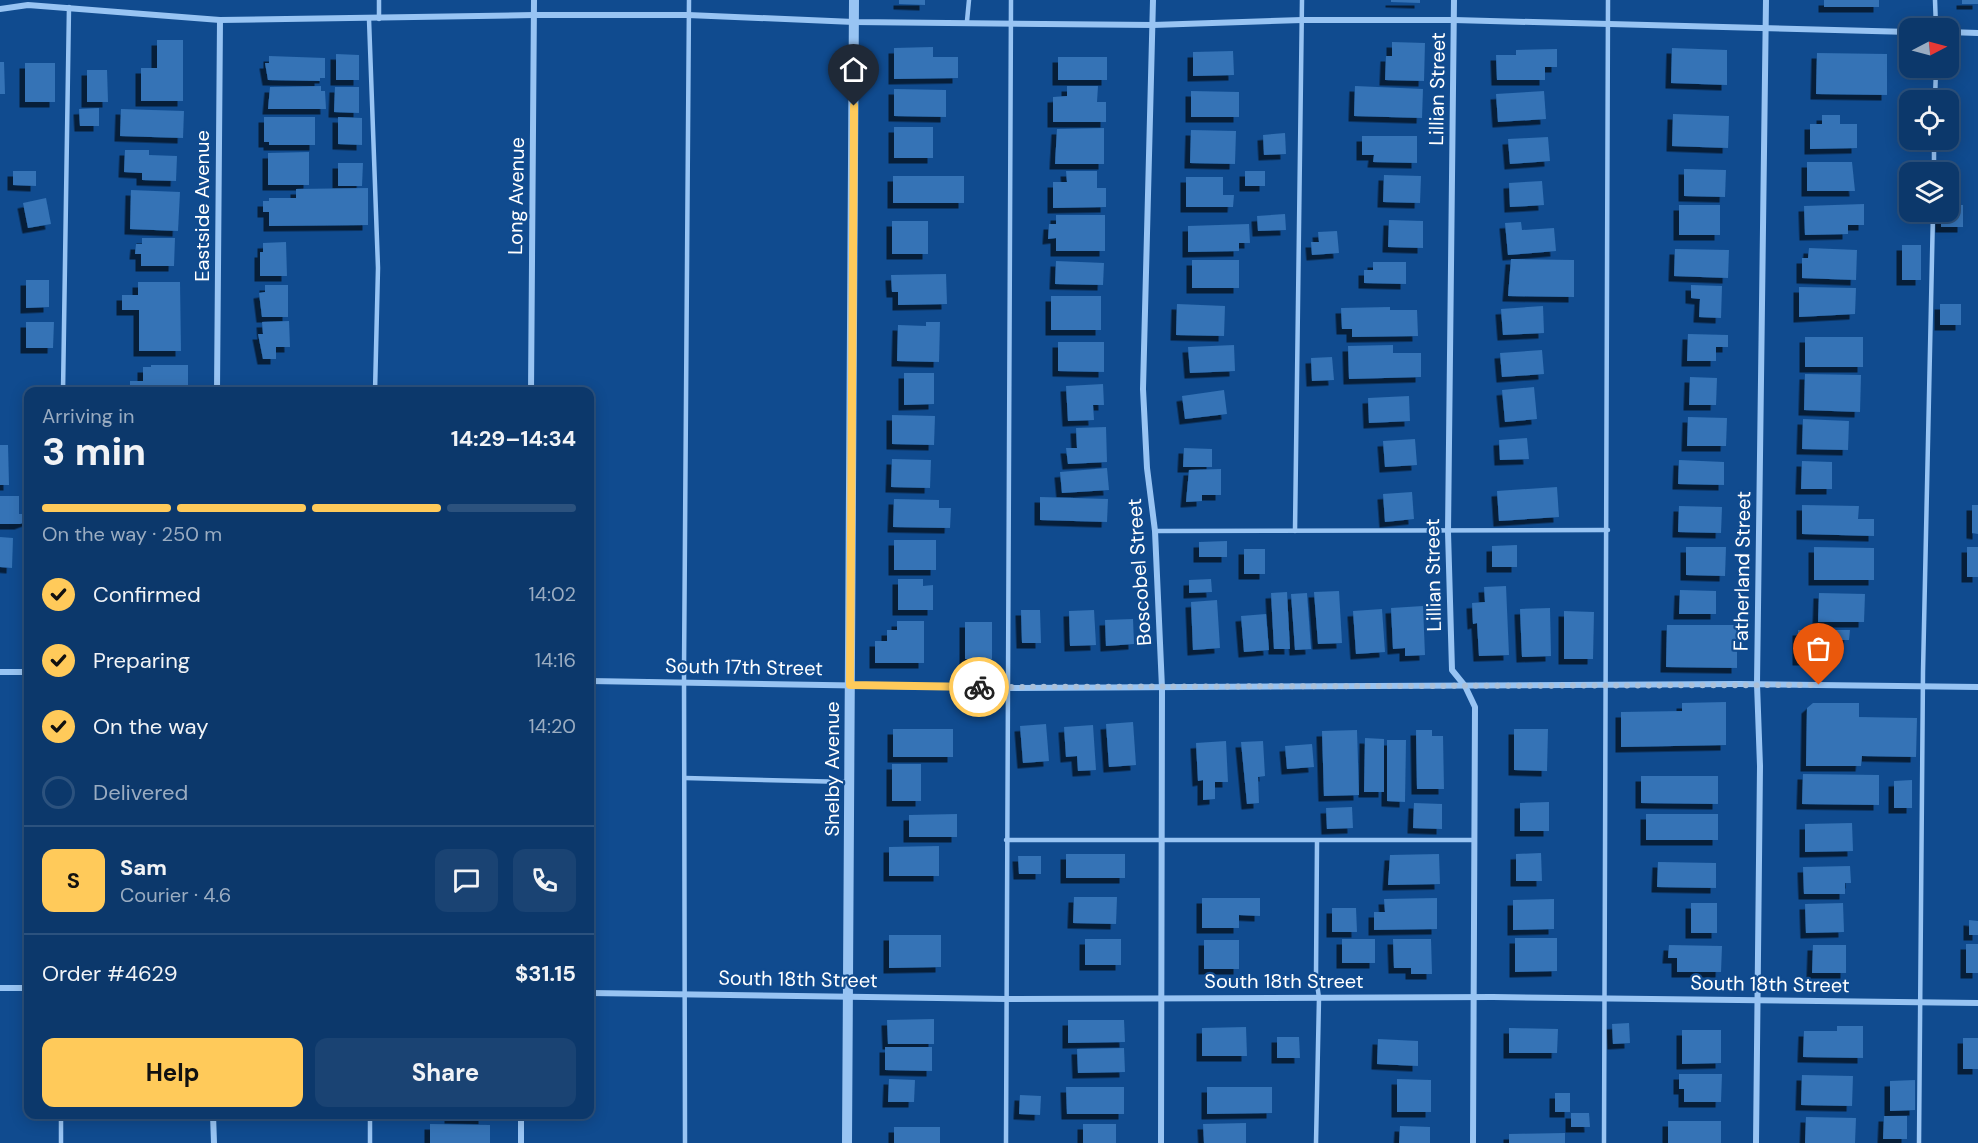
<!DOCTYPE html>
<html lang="en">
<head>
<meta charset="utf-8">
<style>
	body { margin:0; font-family:"DM Sans",sans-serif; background:#1a4373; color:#f1f3f6; height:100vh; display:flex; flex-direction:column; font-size:22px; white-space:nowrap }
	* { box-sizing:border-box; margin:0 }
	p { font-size:20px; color:#9aacc1 }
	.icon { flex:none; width:33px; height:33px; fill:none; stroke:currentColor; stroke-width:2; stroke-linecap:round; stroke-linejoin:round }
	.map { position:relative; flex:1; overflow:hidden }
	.sheet { position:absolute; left:24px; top:387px; width:570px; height:732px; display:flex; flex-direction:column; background:#0c386b; border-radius:12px; box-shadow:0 3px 15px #0003,0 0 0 2px #2c527e }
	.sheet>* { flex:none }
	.needle { width:39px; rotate:84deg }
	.fabs { position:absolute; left:1899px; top:18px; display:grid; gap:12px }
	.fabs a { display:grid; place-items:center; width:60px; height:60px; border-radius:12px; background:#0c386b; box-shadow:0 3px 15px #0003,0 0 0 2px #2c527e; font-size:30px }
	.pin { position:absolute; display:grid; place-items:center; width:51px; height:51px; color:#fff; margin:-62px -26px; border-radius:50% 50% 50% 0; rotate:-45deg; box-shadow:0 0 6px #0007 }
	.pin .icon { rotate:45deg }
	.courier { position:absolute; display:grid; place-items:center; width:60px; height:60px; margin:-30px; border:4px solid #ffca5a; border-radius:50%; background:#fff; color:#222; box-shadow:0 2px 8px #0007 }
	.summary em { font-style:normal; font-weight:700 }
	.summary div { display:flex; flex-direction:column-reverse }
	.summary { display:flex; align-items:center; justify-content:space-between; height:102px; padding:0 18px }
	h1 { font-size:39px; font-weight:700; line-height:45px }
	.bar { display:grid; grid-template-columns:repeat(4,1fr); gap:9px 6px; align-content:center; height:72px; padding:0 18px }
	.bar i { height:8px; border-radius:4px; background:#2c527e }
	.bar .on { background:#ffca5a }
	.bar p { grid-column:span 4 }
	.line { display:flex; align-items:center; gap:15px; padding:0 18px; border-top:2px solid #2c527e }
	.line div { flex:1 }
	.round { display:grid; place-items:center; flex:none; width:63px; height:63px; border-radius:12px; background:#1a4373 }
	ol { padding:0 18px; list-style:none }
	li { display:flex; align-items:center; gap:18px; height:66px }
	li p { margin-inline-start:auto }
	li .icon { padding:6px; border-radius:50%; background:#ffca5a; color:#111; stroke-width:4 }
	li:last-child { color:#9aacc1 }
	li i { width:33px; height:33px; border:3px solid #2c527e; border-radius:50% }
	.cta { display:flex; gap:12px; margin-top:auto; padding:12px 18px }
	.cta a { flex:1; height:69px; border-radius:12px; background:#ffca5a; color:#111; font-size:24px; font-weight:700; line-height:69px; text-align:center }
	.cta a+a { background:#1a4373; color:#f1f3f6 }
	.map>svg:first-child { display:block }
</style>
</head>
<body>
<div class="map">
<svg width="1978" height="1143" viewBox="0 0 1978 1143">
	<defs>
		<filter id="shadow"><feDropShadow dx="-5.5" dy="5.5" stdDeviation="0" flood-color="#0009"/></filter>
	</defs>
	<rect width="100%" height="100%" fill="#104b8f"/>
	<!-- building -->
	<g fill="#3473b6" filter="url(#shadow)">
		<path d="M899 0H925V5L899 4Z"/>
		<path d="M1391 0H1420V3L1391 2Z"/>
		<rect x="1824" y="0" width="55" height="7"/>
		<rect x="1962" y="0" width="16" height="4"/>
		<path d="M157 40H183V101H141V68H157Z"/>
		<path d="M1392 42 1425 43 1424 81 1385 80 1386 56H1392Z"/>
		<path d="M933 47V57H958V78L894 79V48Z"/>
		<path d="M1672 48 1727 50V85L1671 83Z"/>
		<path d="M1557 49V67H1545V80H1497L1496 55H1516V50Z"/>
		<path d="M1233 51 1234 75 1193 76V52Z"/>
		<path d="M1817 53 1887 54V95L1816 94Z"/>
		<path d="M336 54 359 55V80H336Z"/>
		<path d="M269 56 325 58V78H320V81L268 80 265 63H269Z"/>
		<rect x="1058" y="57" width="49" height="23"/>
		<path d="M0 62H4L5 94H0Z"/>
		<rect x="25" y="63" width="30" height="39"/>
		<path d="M87 70H107L108 102H87Z"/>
		<path d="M321 86V91H325L326 109H268L270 87Z"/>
		<path d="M1067 86H1098L1097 102H1106V122H1053V97L1067 96Z"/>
		<path d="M1355 86 1423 89 1422 118 1354 116Z"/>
		<path d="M335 87H359V113L334 112Z"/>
		<path d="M894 89 946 90V117L894 116Z"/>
		<path d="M1191 91 1239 92V117H1191Z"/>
		<path d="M1544 91 1546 119 1498 122 1496 94Z"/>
		<path d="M99 108V126H80L79 109Z"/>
		<path d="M121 109 184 111 183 138 120 136Z"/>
		<path d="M1673 114 1729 116 1728 148 1672 146Z"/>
		<path d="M1822 115H1840V124H1857V148L1810 149V124H1822Z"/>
		<path d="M264 117H315V145H269V142H264Z"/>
		<path d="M338 117 362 118V145L338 144Z"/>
		<rect x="894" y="127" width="39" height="31"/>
		<path d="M1104 128V164H1055L1057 129Z"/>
		<path d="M1191 130 1236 131 1235 164 1190 163Z"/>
		<path d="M1285 133 1286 154 1264 155 1263 135Z"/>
		<path d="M1362 136H1417V163L1373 162 1374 155H1362Z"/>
		<path d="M1548 137 1550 161 1510 164 1508 139Z"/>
		<path d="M125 150H149V155L177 156 176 181 142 180V173L124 172Z"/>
		<path d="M309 152V185H268V153Z"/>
		<path d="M1807 162H1852L1855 191H1807Z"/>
		<path d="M338 163H363L362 186H338Z"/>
		<path d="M1684 169 1726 170 1725 197 1684 196Z"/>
		<path d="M13 171H36V186L13 185Z"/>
		<path d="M1066 171H1097V188H1106V207L1053 208V182H1067Z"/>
		<rect x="1245" y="171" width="20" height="15"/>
		<path d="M1384 175 1421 176 1420 203 1383 202Z"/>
		<rect x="893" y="176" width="71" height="27"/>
		<path d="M1186 177H1223V195H1234L1233 207H1186Z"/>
		<path d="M1542 181 1544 205 1510 207 1509 183Z"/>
		<path d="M368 188V225L269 226V212H263V201H269V198H296V189Z"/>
		<path d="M131 190 180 192 178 231 130 229Z"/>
		<path d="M46 198 51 224 28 228 23 203Z"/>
		<path d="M1864 204V225H1848V234L1805 235 1804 206Z"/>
		<rect x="1679" y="205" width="41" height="30"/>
		<path d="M1948 205H1963V227H1941V212H1948Z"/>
		<path d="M1285 214 1286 230 1258 231 1257 216Z"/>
		<path d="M1056 215H1105V251H1056V238L1048 239 1049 224H1056Z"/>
		<path d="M1389 220 1423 221V248L1388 247Z"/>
		<rect x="892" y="221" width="36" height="33"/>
		<path d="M1521 222 1522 230 1554 228 1556 251 1508 255 1505 223Z"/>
		<path d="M1249 224 1250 243H1239V251L1188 252V226Z"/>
		<path d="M1337 231 1339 253 1312 255 1311 242H1319L1318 232Z"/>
		<path d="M142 238H175L174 266H141V254H135L136 244H142Z"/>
		<path d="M286 242 287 276H260V252H263V243Z"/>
		<rect x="1902" y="245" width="19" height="35"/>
		<path d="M1809 248 1857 250 1856 280 1802 278V258H1808Z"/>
		<path d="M1675 249 1729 250 1728 278 1674 276Z"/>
		<path d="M1511 259 1574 260V297L1508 296Z"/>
		<rect x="1192" y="260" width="47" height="28"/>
		<path d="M1056 261 1104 263 1103 285 1055 284Z"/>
		<path d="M1373 262H1406V284L1364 283V270H1373Z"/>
		<path d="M946 274 947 304 898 305V292H892L891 275Z"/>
		<path d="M26 280H49V307L26 308Z"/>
		<path d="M138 282H180L181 351H139V310H122V295H138Z"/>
		<path d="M265 285H288V317H262L259 293 265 292Z"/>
		<path d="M1691 285 1722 286 1721 318 1699 317 1700 299 1691 298Z"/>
		<path d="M1799 287 1856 288 1855 314 1799 317Z"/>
		<rect x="1051" y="296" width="50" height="34"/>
		<path d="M1177 304 1225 306 1224 336 1176 335Z"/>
		<rect x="1940" y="304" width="21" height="21"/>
		<path d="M1543 306 1544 333 1503 335 1501 309Z"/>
		<path d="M1390 307V310H1417L1418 336 1352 337V329H1342L1341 308Z"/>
		<path d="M289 321 290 347H276V359H263L258 334H263L262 322Z"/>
		<path d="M26 322H54L53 348H26Z"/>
		<path d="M926 322H940L939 362 897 361 898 325 926 326Z"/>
		<path d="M1688 334 1728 335V347H1716V361H1687Z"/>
		<rect x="1805" y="337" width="58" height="30"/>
		<path d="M1058 342H1104V372L1058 371Z"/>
		<path d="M1234 345 1235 371 1190 373 1188 347Z"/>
		<path d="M1393 345V353H1421V377L1349 379 1348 346Z"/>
		<path d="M1542 350 1544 374 1502 377 1500 353Z"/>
		<path d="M1332 357 1334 380 1312 381 1311 358Z"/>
		<path d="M151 365H188V392L130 389V381H143V367H151Z"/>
		<path d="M904 373H934V404L904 405Z"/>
		<path d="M1805 374 1861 375 1860 412 1804 410Z"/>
		<path d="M1690 377 1717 378 1716 405H1689Z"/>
		<path d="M1103 384 1104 405H1093L1094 420 1068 421 1066 386Z"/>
		<path d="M1534 387 1537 419 1505 422 1502 390Z"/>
		<path d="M1224 390 1227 414 1185 419 1182 396Z"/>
		<path d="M1409 396 1410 421 1369 423 1368 398Z"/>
		<path d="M892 415 935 416 934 445 892 444Z"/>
		<path d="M1688 417 1727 418 1726 446H1687Z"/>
		<path d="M1803 419 1849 421 1848 450 1802 449Z"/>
		<path d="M1106 427 1107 462 1068 464 1066 448H1077L1076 428Z"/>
		<path d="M1527 438 1529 459 1500 460 1499 440Z"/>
		<path d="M1415 439 1417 465 1385 467 1383 441Z"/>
		<path d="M0 445H8L9 485H0Z"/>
		<path d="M1184 448 1212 449V467H1183Z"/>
		<path d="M892 459 931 460 930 488 891 487Z"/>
		<path d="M1679 460 1724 462V485L1678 484Z"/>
		<path d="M1802 461 1832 462V489H1801Z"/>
		<path d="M1107 468 1109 490 1062 493 1060 472Z"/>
		<path d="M1221 469V495H1202V501L1186 502 1189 470Z"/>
		<path d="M1557 487 1559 517 1499 521 1497 491Z"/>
		<path d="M1412 492 1414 519 1385 522 1383 494Z"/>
		<path d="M0 496H19V514H28V521L20 524H0Z"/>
		<path d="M1040 497 1108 499 1107 522 1040 520Z"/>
		<path d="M894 499 939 500V508H951L950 528 893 527Z"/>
		<path d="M1802 505 1859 506 1858 519H1874V536L1802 534Z"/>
		<path d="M1972 505H1978V534L1972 533Z"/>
		<path d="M1679 506 1722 507 1721 533 1678 532Z"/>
		<path d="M0 537 13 538 12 568 0 567Z"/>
		<rect x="894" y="540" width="42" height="30"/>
		<path d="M1227 541V557H1199V542Z"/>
		<path d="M1517 545V567H1492V546Z"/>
		<path d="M1686 547H1726L1725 576 1686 575Z"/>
		<path d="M1814 547 1874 548V580H1814Z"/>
		<rect x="1967" y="547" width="11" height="30"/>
		<rect x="1244" y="549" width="21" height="25"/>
		<path d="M898 579H923V586L933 585V610H898Z"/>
		<path d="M1211 579 1212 592 1189 593V580Z"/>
		<path d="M1506 586 1509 655 1479 656 1477 623 1473 624 1472 603 1485 602 1484 587Z"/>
		<path d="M1680 590 1716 591V614H1679Z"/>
		<path d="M1339 591 1342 643 1318 644 1314 592Z"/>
		<path d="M1287 592 1290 649H1274L1271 593Z"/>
		<path d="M1307 593 1311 649 1295 650 1291 594Z"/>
		<path d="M1819 593 1865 594 1864 622H1818Z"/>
		<path d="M1217 600 1220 648 1193 650 1191 602Z"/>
		<path d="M1423 606 1425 655 1405 656V648L1393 649 1391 608Z"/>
		<path d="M1550 608 1551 656 1522 657 1520 609Z"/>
		<path d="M1382 609 1385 652 1356 654 1353 611Z"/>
		<path d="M1021 610H1040L1041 643H1022Z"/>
		<path d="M1094 610 1096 645 1070 646 1069 611Z"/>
		<path d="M1564 611 1594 612 1593 659H1564Z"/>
		<path d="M1266 614 1269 650 1244 652 1241 616Z"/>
		<path d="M1133 619 1134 644 1106 646 1105 620Z"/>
		<path d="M897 621H924V663H875V641H887V630H897Z"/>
		<rect x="965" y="622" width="27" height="37"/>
		<path d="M1667 625H1737V668L1666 667Z"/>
		<path d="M1798 630H1850L1849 640H1837V660H1798Z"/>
		<path d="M1726 702V745L1621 747V712L1682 711V703Z"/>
		<path d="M1813 703H1859V717L1917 718 1916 757 1862 756 1861 766H1806L1807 708Z"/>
		<path d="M1133 722 1136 765 1109 767 1106 724Z"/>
		<path d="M1046 724 1049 761 1023 763 1020 726Z"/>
		<path d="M1093 725 1096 770 1078 771 1077 756 1066 757 1064 727Z"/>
		<rect x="893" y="729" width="60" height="28"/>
		<path d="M1514 729H1548L1547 771 1514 770Z"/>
		<path d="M1357 730 1359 795 1324 796 1322 731Z"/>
		<path d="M1416 730H1432V736H1443L1444 789H1417Z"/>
		<path d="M1365 738 1384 739V792H1364Z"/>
		<path d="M1387 740H1406L1405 802 1387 801Z"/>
		<path d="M1226 741 1228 782H1215V799L1203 800V780L1198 781 1196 743Z"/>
		<path d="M1263 741 1265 776 1258 777 1259 803 1247 804 1241 742Z"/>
		<path d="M1312 744 1314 767 1287 769 1285 746Z"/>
		<rect x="892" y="764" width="29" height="37"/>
		<path d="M1803 774 1879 775V805L1802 804Z"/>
		<path d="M1641 776H1718V804L1641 803Z"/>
		<path d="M1912 780V808H1894V781Z"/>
		<path d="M1549 802V831H1520V803Z"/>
		<path d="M1414 803 1442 804V829L1413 828Z"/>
		<path d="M1352 807 1353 828 1327 829 1326 808Z"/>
		<path d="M957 814V837H909V815Z"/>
		<rect x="1646" y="814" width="72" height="26"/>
		<path d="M1852 823 1853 851 1805 852V824Z"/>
		<path d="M939 846V876H889V847Z"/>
		<path d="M1541 853 1542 881H1516V854Z"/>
		<rect x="1066" y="854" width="59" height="24"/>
		<path d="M1439 854 1440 884 1388 885 1390 855Z"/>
		<path d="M1018 856H1041V874H1019Z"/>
		<path d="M1658 862 1716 863V888L1657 887Z"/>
		<path d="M1850 866 1851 883H1845V894H1804L1803 867Z"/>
		<path d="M1074 897H1117L1116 924 1073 923Z"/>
		<path d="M1202 898H1260V916L1239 915V928H1202Z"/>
		<path d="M1437 898V929L1374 930V912H1385L1384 899Z"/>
		<path d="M1554 899V929L1513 930V900Z"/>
		<rect x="1691" y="903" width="26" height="30"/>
		<path d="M1843 903 1844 932 1806 933 1805 904Z"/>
		<path d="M1332 908H1356L1357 932H1332Z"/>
		<path d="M1969 920 1978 921V935H1969Z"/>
		<path d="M889 935H941V967L889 968Z"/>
		<path d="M1515 938H1557V971L1515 972Z"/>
		<rect x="1085" y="939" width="36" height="26"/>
		<rect x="1342" y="939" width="33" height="24"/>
		<path d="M1393 939H1431L1432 974H1411V968H1394Z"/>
		<rect x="1204" y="940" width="35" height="29"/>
		<rect x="1966" y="944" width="12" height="29"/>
		<path d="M1669 945 1722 946 1721 972H1677V958H1668Z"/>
		<path d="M1813 945H1846V973H1812Z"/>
		<path d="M934 1019V1044H888L887 1020Z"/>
		<path d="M1068 1020H1124L1125 1042 1068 1043Z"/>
		<path d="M1629 1023 1630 1043 1613 1044 1612 1024Z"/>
		<path d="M1837 1026H1863V1058L1803 1057 1804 1031H1837Z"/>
		<path d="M1246 1027 1247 1056H1202V1028Z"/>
		<path d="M1509 1028 1558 1029 1557 1053H1509Z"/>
		<path d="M1682 1030H1721V1063L1682 1064Z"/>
		<path d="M1277 1037H1299L1300 1058H1277Z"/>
		<rect x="1963" y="1038" width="15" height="31"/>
		<path d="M1378 1039 1418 1041V1066L1377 1064Z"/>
		<path d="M885 1047H932V1071L885 1070Z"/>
		<path d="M1124 1048 1125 1072 1078 1073 1077 1049Z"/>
		<path d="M1679 1074H1722L1721 1102H1684V1089H1679Z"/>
		<path d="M1802 1075 1853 1076 1852 1106 1801 1105Z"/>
		<path d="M889 1079 915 1080 914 1102H888Z"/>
		<path d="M1397 1079 1431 1080V1112H1397Z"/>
		<path d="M1915 1080V1110L1890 1111V1081Z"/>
		<path d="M1066 1087H1124V1114H1067Z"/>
		<path d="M1207 1087H1272V1113L1207 1114Z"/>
		<rect x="1555" y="1093" width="15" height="19"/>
		<path d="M1020 1095 1041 1096 1040 1115 1019 1114Z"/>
		<path d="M1571 1113H1589L1590 1127H1571Z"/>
		<path d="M450 1114H484V1119L450 1118Z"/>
		<path d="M1884 1116H1907V1139H1883Z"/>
		<path d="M1806 1117 1856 1118 1855 1143H1805Z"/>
		<rect x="1668" y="1121" width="53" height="22"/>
		<path d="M1246 1123V1143H1204L1203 1124Z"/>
		<path d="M430 1124 490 1125V1143H430Z"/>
		<rect x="1083" y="1124" width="33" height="19"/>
		<path d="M1400 1126 1430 1127V1143H1399Z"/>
		<rect x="894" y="1127" width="46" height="16"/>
		<path d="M1565 1133V1143H1509V1134Z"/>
	</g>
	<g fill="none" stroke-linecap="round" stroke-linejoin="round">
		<!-- service -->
		<g stroke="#98c4f3" stroke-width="4.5">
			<path d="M1935 0 1936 28"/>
			<path d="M369 19 378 268 375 392"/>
			<path d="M379 19V0"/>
			<path d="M967 21 969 0"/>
			<path d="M1935 100 1936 68"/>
			<path d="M1934 172V140"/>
			<path d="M63 392 69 7"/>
			<path d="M1155 531 1608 530"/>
			<path d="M1295 531 1302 0"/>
			<path d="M685 778 849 782"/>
			<path d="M1006 840H1474"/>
			<path d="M370 1114V1143"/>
			<path d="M61 1143V1114"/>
			<path d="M685 1143 684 669 689 0"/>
			<path d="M1006 1143 1011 0"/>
			<path d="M1316 1143 1319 998 1316 976 1317 842"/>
			<path d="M1604 1143 1608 0"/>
			<path d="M1919 1143 1923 672 1933 212"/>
		</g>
		<!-- minor -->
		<g stroke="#98c4f3" stroke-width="6">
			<path d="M1153 0 1143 389 1147 468 1155 531 1162 688 1161 1143"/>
			<path d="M1454 0 1448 532 1452 670 1465 686 1475 707 1473 1143"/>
			<path d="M0 9 28 5 220 20 534 15H688L854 22 1153 25 1302 20H1454L1910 32"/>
			<path d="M1948 32 1978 33"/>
			<path d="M217 392 220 20"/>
			<path d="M531 392 534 0"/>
			<path d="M0 672H28"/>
			<path d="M590 681 1006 688 1739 684 1978 687"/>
			<path d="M0 988H28"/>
			<path d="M590 993 1007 999 1493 997 1978 1003"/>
			<path d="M213 1114 214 1143"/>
			<path d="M521 1143V1114"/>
			<path d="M1756 1143 1760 766 1757 684 1766 0"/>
		</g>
		<!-- tertiary -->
		<path stroke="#98c4f3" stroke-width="10" d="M847 1143 854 0"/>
	</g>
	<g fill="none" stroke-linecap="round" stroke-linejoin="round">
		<!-- done -->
		<path stroke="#abc0d8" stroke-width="6" stroke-dasharray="0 10.8" d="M979 687 1819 685"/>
		<!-- route -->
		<path stroke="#ffca5a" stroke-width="8" d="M854 106 850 685 979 687"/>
	</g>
	<g text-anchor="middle" stroke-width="4.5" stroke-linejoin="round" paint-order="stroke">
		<!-- street labels -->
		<g font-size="20" fill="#fff" stroke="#104b8f">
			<text transform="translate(1437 89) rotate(-89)" y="7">Lillian Street</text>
			<text transform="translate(516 196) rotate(-89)" y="7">Long Avenue</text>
			<text transform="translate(202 206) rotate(-90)" y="7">Eastside Avenue</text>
			<text transform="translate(1742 571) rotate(-89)" y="7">Fatherland Street</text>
			<text transform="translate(1139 572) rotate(-94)" y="7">Boscobel Street</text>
			<text transform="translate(1433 575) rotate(-91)" y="7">Lillian Street</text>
			<text transform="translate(744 667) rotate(1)" y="7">South 17th Street</text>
			<text transform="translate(832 769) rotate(-90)" y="7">Shelby Avenue</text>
			<text transform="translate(798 979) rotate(1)" y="7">South 18th Street</text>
			<text x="1284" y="988">South 18th Street</text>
			<text transform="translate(1770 984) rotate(1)" y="7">South 18th Street</text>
		</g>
	</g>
</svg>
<div class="fabs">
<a><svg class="needle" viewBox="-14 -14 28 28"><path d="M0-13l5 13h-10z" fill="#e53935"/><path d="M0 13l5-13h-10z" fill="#9aacc1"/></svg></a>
<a><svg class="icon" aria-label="locate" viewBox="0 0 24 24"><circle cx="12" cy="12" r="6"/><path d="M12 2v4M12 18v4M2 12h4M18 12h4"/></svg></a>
<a><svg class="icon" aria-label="layers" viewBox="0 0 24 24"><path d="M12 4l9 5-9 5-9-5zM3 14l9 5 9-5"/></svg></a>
</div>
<div class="pin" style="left:1819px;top:685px;background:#ea580c"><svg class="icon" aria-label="bag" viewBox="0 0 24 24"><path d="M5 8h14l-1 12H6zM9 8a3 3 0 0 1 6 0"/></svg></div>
<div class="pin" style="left:854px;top:106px;background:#1f2937"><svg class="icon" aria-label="home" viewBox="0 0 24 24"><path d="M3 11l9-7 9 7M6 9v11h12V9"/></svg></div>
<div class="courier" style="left:979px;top:687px"><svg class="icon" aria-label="bike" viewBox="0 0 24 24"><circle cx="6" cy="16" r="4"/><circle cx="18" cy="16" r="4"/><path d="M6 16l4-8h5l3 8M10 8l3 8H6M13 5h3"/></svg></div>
<section class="sheet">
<div class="summary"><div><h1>3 min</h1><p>Arriving in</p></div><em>14:29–14:34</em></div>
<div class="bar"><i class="on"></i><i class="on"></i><i class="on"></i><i></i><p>On the way · 250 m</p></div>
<ol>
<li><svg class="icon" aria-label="check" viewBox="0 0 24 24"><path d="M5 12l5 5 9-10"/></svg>Confirmed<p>14:02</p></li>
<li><svg class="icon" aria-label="check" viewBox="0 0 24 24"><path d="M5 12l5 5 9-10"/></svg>Preparing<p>14:16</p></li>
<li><svg class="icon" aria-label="check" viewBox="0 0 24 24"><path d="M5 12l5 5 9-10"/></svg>On the way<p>14:20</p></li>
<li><i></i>Delivered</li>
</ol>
<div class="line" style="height:108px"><b class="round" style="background:#ffca5a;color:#111">S</b><div><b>Sam</b><p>Courier · 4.6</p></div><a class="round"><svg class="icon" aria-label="chat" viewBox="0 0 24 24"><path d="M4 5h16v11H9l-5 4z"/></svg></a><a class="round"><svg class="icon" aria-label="phone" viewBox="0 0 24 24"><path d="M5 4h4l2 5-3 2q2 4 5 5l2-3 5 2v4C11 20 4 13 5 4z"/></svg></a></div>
<div class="line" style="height:78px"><div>Order #4629</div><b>$31.15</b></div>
<div class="cta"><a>Help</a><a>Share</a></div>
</section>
</div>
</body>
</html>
